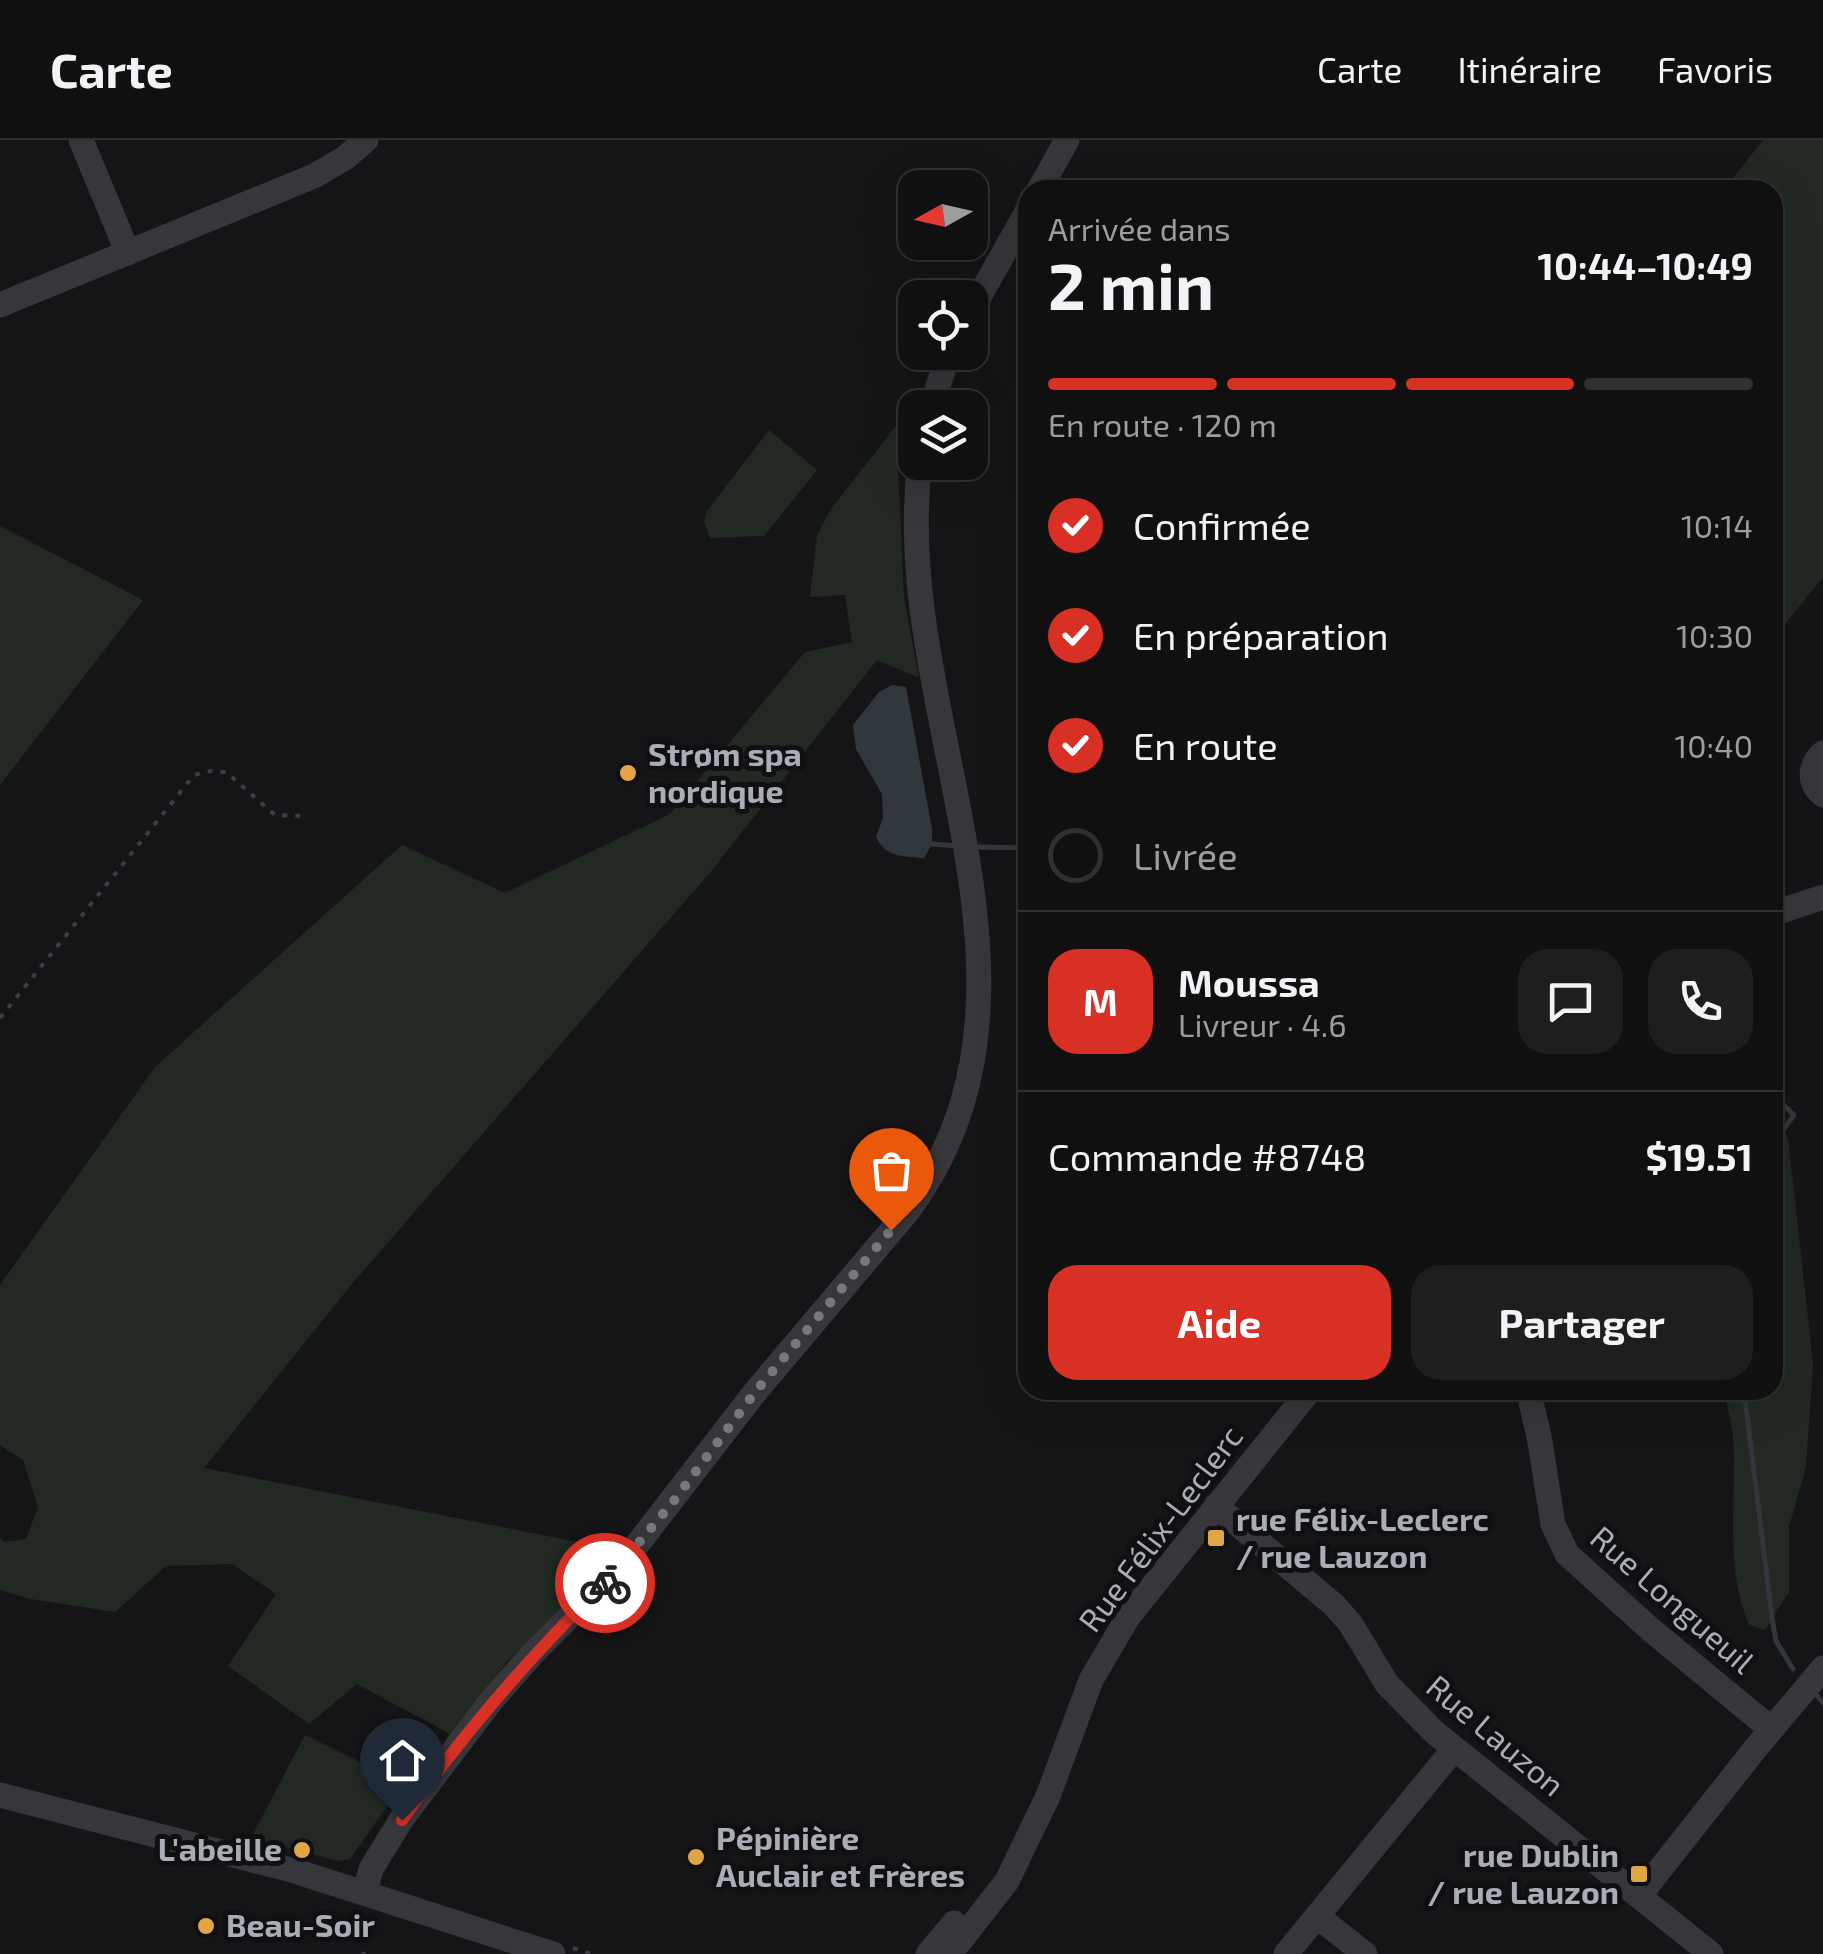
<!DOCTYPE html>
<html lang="fr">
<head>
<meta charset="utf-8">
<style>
	body { margin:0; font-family:"Exo 2",sans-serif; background:#1e1e1f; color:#f1f3f6; height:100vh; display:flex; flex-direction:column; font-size:38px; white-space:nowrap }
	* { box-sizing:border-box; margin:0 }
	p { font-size:32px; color:#9c9d9f }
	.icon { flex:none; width:55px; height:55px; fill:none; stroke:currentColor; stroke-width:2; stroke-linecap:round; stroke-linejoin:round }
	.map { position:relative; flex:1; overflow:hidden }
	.panel { position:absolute; left:1018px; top:40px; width:765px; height:1220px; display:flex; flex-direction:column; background:#101011; border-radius:30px; box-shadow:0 10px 40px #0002,0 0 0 2px #303031 }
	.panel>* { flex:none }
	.needle { width:65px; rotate:262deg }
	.fabs { position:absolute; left:898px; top:30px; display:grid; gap:20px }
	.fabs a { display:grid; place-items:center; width:90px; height:90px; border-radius:20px; background:#101011; box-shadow:0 10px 40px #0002,0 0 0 2px #303031; font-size:50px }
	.pin { position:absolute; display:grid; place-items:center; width:85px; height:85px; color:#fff; margin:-102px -42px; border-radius:50% 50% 50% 0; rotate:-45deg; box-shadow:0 0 10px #0007 }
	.pin .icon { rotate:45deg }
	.courier { position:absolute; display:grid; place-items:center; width:100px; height:100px; margin:-50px; border:8px solid #d93025; border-radius:50%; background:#fff; color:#222; box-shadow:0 2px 12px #0007 }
	.overview em { font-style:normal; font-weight:700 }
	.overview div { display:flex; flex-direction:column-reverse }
	.overview { display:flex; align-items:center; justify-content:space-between; height:170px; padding:0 30px }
	h1 { font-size:65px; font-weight:700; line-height:75px }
	.bar { display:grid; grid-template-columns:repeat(4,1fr); gap:15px 10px; align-content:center; height:120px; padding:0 30px }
	.bar i { height:12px; border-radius:8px; background:#303031 }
	.bar .selected { background:#d93025 }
	.bar p { grid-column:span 4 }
	.line { display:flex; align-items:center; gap:25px; padding:0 30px; border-top:2px solid #303031 }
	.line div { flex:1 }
	.round { display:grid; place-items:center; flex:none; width:105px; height:105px; border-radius:30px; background:#1e1e1f }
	ol { padding:0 30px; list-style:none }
	li { display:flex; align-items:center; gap:30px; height:110px }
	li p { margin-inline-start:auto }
	li .icon { padding:10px; border-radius:50%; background:#d93025; color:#fff; stroke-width:4 }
	li:last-child { color:#9c9d9f }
	li i { width:55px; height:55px; border:5px solid #303031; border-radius:50% }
	.cta { display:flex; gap:20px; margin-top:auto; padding:20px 30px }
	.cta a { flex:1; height:115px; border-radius:30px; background:#d93025; color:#fff; font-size:40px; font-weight:700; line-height:115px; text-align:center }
	.cta a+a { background:#1e1e1f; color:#f1f3f6 }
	header { display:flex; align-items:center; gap:60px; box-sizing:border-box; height:140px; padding:0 50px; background:#101011; border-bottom:2px solid #303031 }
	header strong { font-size:48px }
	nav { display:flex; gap:55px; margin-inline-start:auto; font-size:35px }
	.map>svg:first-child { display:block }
</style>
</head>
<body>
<header>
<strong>Carte</strong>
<nav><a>Carte</a><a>Itinéraire</a><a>Favoris</a></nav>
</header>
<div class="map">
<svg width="1823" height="1814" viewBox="0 0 1823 1814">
	<rect width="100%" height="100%" fill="#151517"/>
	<!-- green -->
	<g fill="#222922">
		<path d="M1763 0H1823V437L1773 499 1772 50H1724Z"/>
		<path d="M896 286 904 457 919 538 877 520 713 729 351 1145 204 1328 618 1410 506 1523 450 1594 357 1544 309 1584 228 1526 276 1454 232 1424 166 1426 115 1472 31 1459 0 1450V1398L5 1402 26 1399 38 1367 23 1320 0 1305V1145L155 927 402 705 505 753 670 674 805 512 852 502 845 455 810 457 817 395 831 369Z"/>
		<path d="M769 290 817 330 764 396 710 398 704 382 707 371Z"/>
		<path d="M0 386 143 460 0 645Z"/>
		<path d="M1778 980 1788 998 1813 1224 1806 1327 1789 1387V1452L1765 1490 1749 1485C1726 1430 1735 1371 1734 1313 1734 1292 1728 1270 1724 1250H1772V986Z"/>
		<path d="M305 1595 403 1643 350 1719 338 1721 251 1698Z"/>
	</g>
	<!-- water -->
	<path fill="#30383e" d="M892 545 906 547 932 689V704L924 718C903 716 886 718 876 697L883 678 882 654 856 609 853 585 879 552Z"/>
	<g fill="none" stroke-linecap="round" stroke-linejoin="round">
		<!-- stream -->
		<g stroke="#30383e" stroke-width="5">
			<path d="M932 704 959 706"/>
			<path d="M975 707 1028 708"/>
			<path d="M1772 954 1794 975 1772 1005"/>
			<path d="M1744 1250 1772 1478 1776 1501 1793 1529"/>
			<path d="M1813 1551 1823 1563"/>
		</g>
		<!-- path -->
		<g stroke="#3d3e42" stroke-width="4" stroke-dasharray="5 8" stroke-linecap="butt">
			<path d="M0 878 194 635 210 631 226 632 275 675 305 676"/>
			<path d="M573 1808 592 1814"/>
			<path d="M363 1814 364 1812"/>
		</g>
		<!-- minor -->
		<g stroke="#37373b" stroke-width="25">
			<path d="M81 0 128 113"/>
			<path d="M1039 50 1067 0"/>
			<path d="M0 165 314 36 345 18 366 0"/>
			<path d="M970 173 1028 70"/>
			<path d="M931 268 949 212"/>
			<path d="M1823 613C1809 626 1808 642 1823 655"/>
			<path d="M1772 774 1823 757"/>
			<path d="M1528 1250 1539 1296 1553 1384 1567 1414 1650 1489 1771 1589"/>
			<path d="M1216 1366 1334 1465 1350 1483 1387 1544 1434 1592 1711 1814"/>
			<path d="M0 1655 295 1731 553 1814"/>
			<path d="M365 1752 371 1729 401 1680 491 1561 534 1512 623 1423 756 1251 908 1071C1076 843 888 570 920 322"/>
			<path d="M1639 1756 1755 1609 1823 1528"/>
			<path d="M1317 1776 1365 1814"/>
			<path d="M928 1814 954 1783"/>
			<path d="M950 1814 1007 1741 1048 1656 1091 1540 1128 1477 1310 1250"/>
			<path d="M1286 1814 1454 1609"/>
		</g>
	</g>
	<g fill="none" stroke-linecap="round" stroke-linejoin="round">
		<!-- done -->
		<path stroke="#75787e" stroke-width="10" stroke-dasharray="0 18" d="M605 1443 673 1362 756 1251 891 1090"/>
		<!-- route -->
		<path stroke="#d93025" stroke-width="12" d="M402 1680C463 1594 529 1517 605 1443"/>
	</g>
	<!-- markers -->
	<g fill="#e0a544" stroke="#101012" stroke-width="4">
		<circle cx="628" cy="633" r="10"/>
		<rect x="1206" y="1388" width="20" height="20" rx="5"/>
		<circle cx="302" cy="1710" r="10"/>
		<circle cx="696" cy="1717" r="10"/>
		<rect x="1629" y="1724" width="20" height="20" rx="5"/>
		<circle cx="206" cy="1786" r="10"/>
	</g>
	<g text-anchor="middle" stroke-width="10" stroke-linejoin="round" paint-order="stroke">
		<!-- poi labels -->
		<g font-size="32" font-weight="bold" fill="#a8adb6" stroke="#101012" text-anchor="start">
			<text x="648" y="626">Strøm spa<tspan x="648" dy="37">nordique</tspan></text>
			<text x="1236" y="1391">rue Félix-Leclerc<tspan x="1236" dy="37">/ rue Lauzon</tspan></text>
			<text x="716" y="1710">Pépinière<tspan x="716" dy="37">Auclair et Frères</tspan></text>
			<text x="282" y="1721" text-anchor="end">L'abeille</text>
			<text x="1619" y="1727" text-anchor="end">rue Dublin<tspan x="1619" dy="37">/ rue Lauzon</tspan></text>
			<text x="226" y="1797">Beau-Soir</text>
		</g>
		<!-- street labels -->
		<g font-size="32" fill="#a8adb6" stroke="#101012">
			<text transform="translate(1161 1389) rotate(-53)" y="11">Rue Félix-Leclerc</text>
			<text transform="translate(1672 1460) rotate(41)" y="11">Rue Longueuil</text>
			<text transform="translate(1495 1596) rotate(40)" y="11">Rue Lauzon</text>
		</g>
	</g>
</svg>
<div class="fabs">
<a><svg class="needle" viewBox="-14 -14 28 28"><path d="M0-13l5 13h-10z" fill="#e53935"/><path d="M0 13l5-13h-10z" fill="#9c9d9f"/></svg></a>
<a><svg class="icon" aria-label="locate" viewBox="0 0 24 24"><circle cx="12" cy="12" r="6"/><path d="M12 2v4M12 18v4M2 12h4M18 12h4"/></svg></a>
<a><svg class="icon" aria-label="layers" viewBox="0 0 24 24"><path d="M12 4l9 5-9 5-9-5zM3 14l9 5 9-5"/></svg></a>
</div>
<div class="pin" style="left:891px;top:1090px;background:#ea580c"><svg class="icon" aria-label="bag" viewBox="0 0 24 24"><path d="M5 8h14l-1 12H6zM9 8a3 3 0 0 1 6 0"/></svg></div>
<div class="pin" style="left:402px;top:1680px;background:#1f2937"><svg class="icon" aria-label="home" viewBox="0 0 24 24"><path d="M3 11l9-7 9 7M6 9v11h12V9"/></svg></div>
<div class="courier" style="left:605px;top:1443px"><svg class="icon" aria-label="bike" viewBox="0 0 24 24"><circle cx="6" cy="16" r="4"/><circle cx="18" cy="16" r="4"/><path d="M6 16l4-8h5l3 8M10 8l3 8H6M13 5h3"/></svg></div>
<section class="panel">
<div class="overview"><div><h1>2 min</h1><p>Arrivée dans</p></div><em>10:44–10:49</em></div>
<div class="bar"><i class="selected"></i><i class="selected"></i><i class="selected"></i><i></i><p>En route · 120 m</p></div>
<ol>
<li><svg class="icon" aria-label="check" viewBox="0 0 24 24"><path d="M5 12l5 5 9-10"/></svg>Confirmée<p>10:14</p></li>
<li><svg class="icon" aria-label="check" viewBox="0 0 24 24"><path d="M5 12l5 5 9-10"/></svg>En préparation<p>10:30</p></li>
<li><svg class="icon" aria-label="check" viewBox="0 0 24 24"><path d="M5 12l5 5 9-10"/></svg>En route<p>10:40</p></li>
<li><i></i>Livrée</li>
</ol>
<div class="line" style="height:180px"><b class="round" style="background:#d93025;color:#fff">M</b><div><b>Moussa</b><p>Livreur · 4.6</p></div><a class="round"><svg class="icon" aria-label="chat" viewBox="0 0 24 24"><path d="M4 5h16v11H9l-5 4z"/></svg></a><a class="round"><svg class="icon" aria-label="phone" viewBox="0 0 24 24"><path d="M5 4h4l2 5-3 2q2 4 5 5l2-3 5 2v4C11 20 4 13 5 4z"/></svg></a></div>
<div class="line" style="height:130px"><div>Commande #8748</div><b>$19.51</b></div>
<div class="cta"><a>Aide</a><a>Partager</a></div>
</section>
</div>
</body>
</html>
